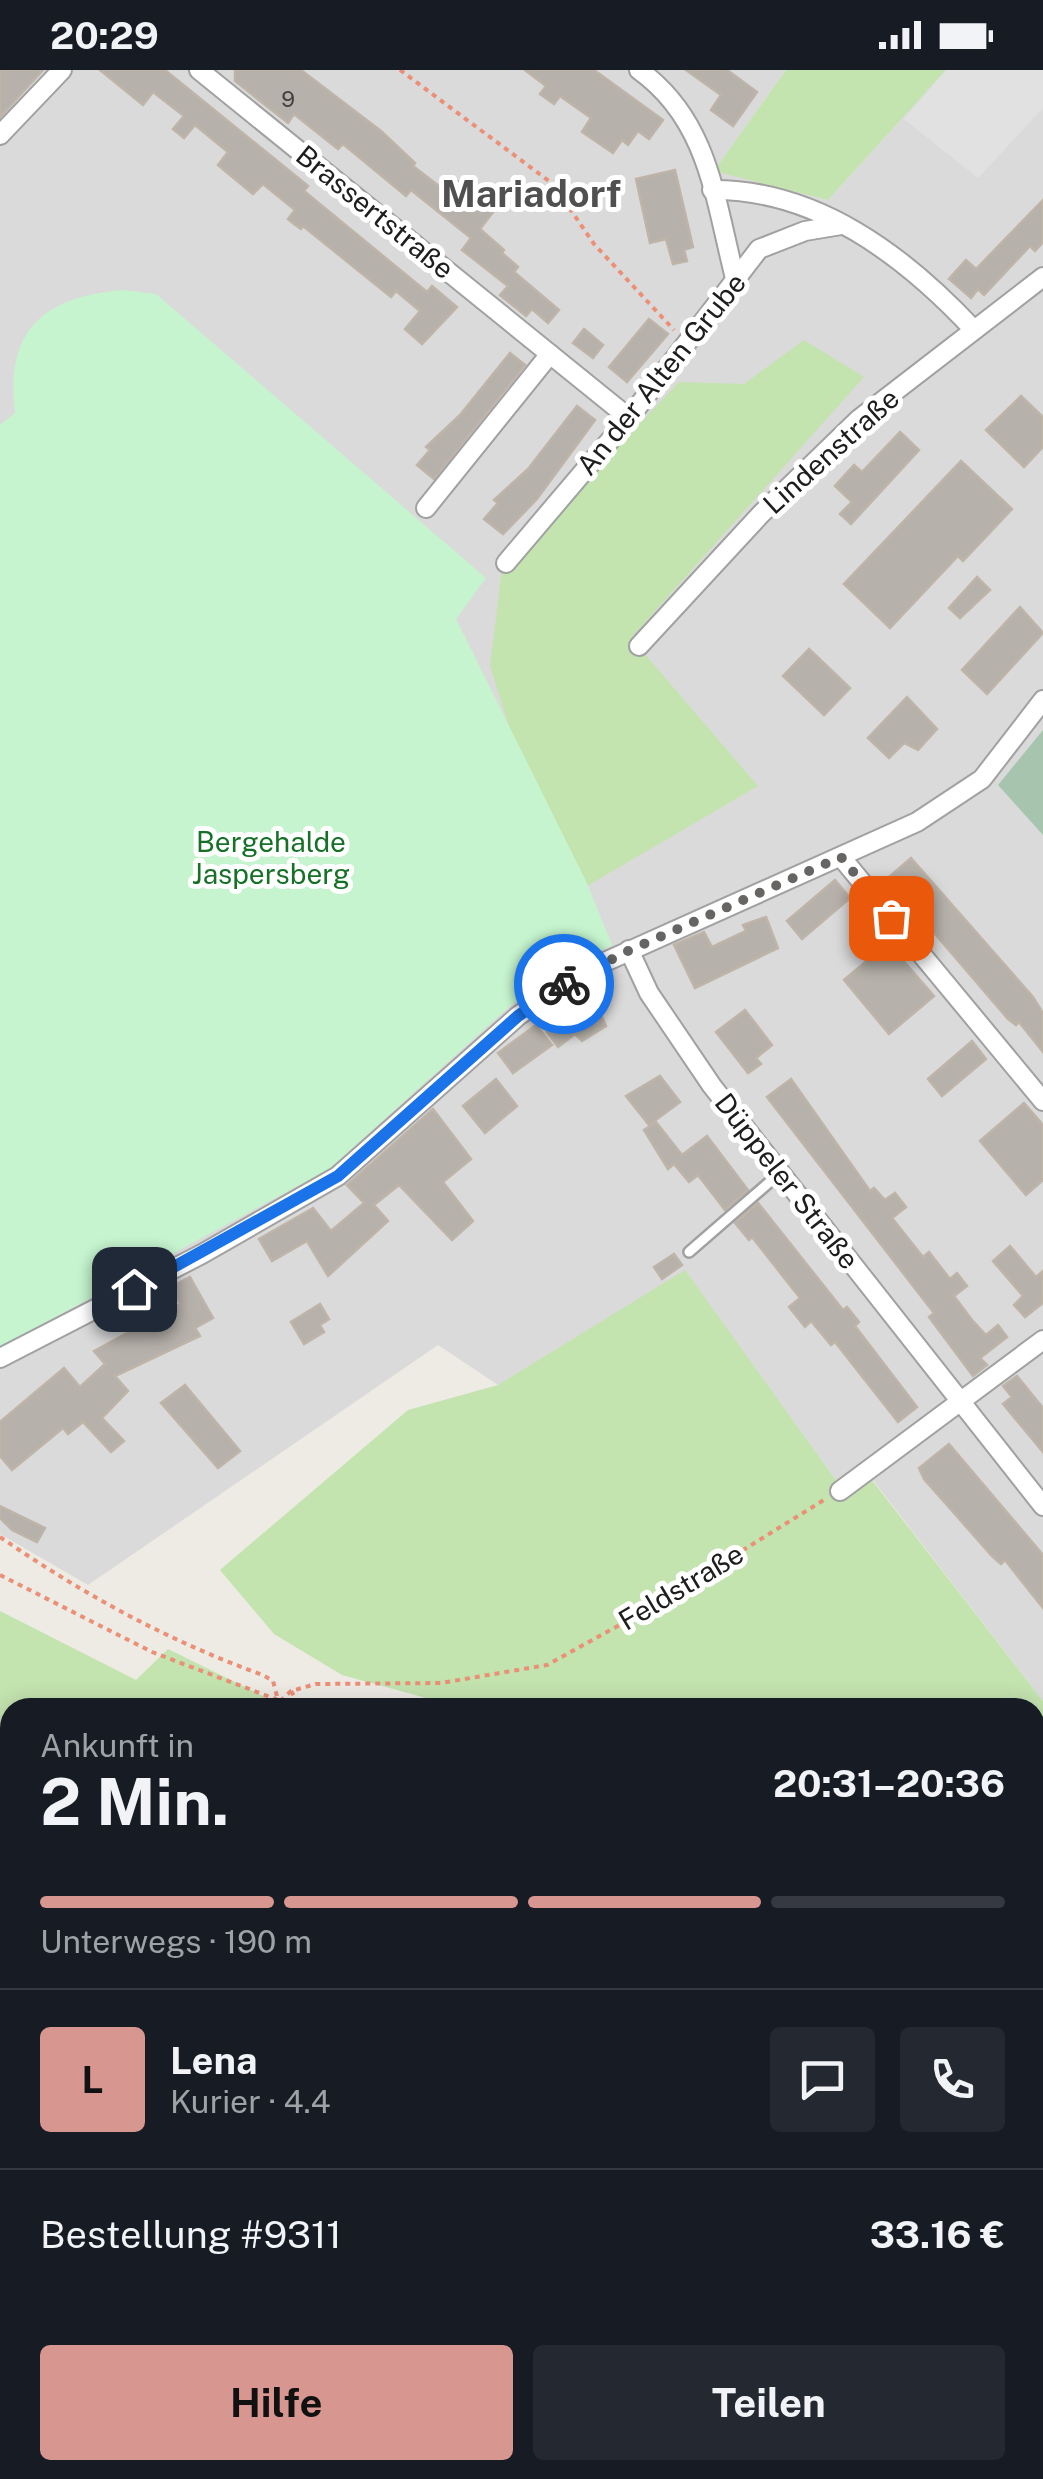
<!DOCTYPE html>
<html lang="de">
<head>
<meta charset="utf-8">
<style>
	body { margin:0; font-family:"Public Sans",sans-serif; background:#242831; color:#f1f3f6; height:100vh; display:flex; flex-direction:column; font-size:38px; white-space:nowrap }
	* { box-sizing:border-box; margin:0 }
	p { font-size:32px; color:#9ea1a6 }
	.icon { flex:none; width:55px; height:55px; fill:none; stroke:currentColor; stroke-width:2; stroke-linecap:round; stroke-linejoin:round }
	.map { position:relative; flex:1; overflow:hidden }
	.sheet { position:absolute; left:0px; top:1628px; width:1045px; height:782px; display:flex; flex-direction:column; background:#171b24; border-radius:30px 30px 0 0; box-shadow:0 5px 25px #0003 }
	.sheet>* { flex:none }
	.pin { position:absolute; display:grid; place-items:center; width:85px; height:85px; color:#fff; margin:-42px; border-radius:20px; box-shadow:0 5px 15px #0006 }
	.courier { position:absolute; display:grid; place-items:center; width:100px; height:100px; margin:-50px; border:8px solid #1a73e8; border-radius:50%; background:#fff; color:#222; box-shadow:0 2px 12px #0007 }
	.headline em { font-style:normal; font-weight:700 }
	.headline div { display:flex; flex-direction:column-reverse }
	.headline { display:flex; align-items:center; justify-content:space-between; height:170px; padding:0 40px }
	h1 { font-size:65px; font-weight:700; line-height:75px }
	.bar { display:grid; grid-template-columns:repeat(4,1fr); gap:15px 10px; align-content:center; height:120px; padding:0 40px }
	.bar i { height:12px; border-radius:8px; background:#363941 }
	.bar .current { background:#d79690 }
	.bar p { grid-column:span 4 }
	.line { display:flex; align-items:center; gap:25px; padding:0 40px; border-top:2px solid #363941 }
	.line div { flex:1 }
	.round { display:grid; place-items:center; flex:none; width:105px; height:105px; border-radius:10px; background:#242831 }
	.button { display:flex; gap:20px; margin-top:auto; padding:20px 40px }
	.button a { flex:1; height:115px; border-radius:10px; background:#d79690; color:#111; font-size:40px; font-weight:700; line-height:115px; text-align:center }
	.button a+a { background:#242831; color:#f1f3f6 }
	.status { display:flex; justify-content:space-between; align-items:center; height:70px; padding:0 50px; background:#171b24; direction:ltr }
	.status svg { height:28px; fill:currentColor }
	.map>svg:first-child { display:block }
</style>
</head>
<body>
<div class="status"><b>20:29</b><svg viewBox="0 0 49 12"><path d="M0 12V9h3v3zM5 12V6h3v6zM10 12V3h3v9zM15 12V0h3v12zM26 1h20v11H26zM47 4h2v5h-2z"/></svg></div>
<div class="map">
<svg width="1043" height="2409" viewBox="0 0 1043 2409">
	<rect width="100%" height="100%" fill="#edebe4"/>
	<!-- residential -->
	<path fill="#dbdada" d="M0 0H786L715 100 828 130 946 0H1043V1631L869 1405 845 1423 685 1201 498 1315 438 1275 88 1515 0 1464Z"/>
	<!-- farmland -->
	<g fill="#e6ebd1">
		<path d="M10 2064V2219L0 2208V2072Z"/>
		<path d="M352 2400H661L666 2409H336Z"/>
	</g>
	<!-- grass -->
	<g fill="#c3e3af">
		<path d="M786 0H946L828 130 714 101Z"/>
		<path d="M804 270 864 307 631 568 758 716 563 830 490 596 502 499 679 312 744 314Z"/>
		<path d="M685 1200 845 1423 868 1405 1043 1631V1673L1035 1674V1638L459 1637 342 1605 274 1564 220 1500 408 1340 498 1315Z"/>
		<path d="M0 1541 136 1610 168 1579 285 1637 10 1638V2064L0 2072Z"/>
		<path d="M0 2208 10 2219V2386L0 2402Z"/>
		<path d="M100 2400H281L266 2409H94Z"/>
	</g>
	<!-- forest -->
	<g fill="#a5c99d">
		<path d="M10 2386V2400H100L94 2409H0Z"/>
		<path d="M281 2400H352L336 2409H266Z"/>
	</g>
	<!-- cemetery -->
	<path fill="#a7c4af" d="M1043 660V765L998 715Z"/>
	<!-- park -->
	<g fill="#c5f4ce">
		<path d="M123 220 156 224 486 508 456 549 586 811 612 875 566 898 510 936 329 1099 0 1277V355L15 343C5 259 44 227 123 220Z"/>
		<path d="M1043 1781V2409H670L664 2400H1035V1783Z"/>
	</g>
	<!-- parking -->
	<path fill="#e1e1e1" d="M946 0H1043V38L978 108 904 49Z"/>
	<!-- building -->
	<g fill="#b6b1aa" stroke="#beb4a8" stroke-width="2.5">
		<path d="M0 0H43L0 47Z"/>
		<path d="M100 0H165L308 116 304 121 427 222 432 216 457 237 422 274 405 259 420 241 396 221 391 227 303 156 301 159 294 154 288 149 295 140 263 114 253 124 218 95 228 82 195 55 184 68 173 59 184 46 153 22 143 35Z"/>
		<path d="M235 0H301L381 61 415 93 413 96 444 120 455 109 494 141 480 159 504 180 502 183 518 197 514 202 559 240 548 253 532 239 526 246 500 225 508 216 462 180 471 168 411 120 406 126 343 74 338 79 294 44 288 53 235 11Z"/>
		<path d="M525 0H594L663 50 649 69 638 61 628 75 622 70 613 83 582 62 591 48 560 26 554 34 540 24 546 16Z"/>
		<path d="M686 0H727L757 22 733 56 711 40 721 25Z"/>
		<path d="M675 100 693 177 684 180 687 191 673 194 666 169 650 173 636 109Z"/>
		<path d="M1043 130V172L1035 181 1030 176 984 225 978 219 971 228 949 209 966 190 976 199Z"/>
		<path d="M649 249 668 264 627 312 609 297Z"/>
		<path d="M584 259 603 275 593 288 573 273Z"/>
		<path d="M510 283 525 295 434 409 417 395 430 380 426 377 460 345Z"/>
		<path d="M1021 326 1043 347V377L1024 397 986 360Z"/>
		<path d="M577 336 595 350 537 429 503 464 484 449 498 433 494 430 528 399Z"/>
		<path d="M900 362 919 380 851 454 840 444 852 432 835 416 854 395 862 402Z"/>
		<path d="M961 391 1012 439 963 491 958 486 890 558 844 514Z"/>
		<path d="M977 507 990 520 960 548 949 538Z"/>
		<path d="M1020 537 1043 563 987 624 962 600Z"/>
		<path d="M809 579 850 618 824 645 783 606Z"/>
		<path d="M907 627 937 659 918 680 904 673 889 688 868 668Z"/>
		<path d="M911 788 1033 927 1043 943V982L1019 952 1016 955 1008 949 894 816 889 807Z"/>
		<path d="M835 810 850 828 802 869 787 851Z"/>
		<path d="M766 847 778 878 695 918 674 875 704 862 712 877 746 861 743 855Z"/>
		<path d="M888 873 934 926 889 964 844 910Z"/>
		<path d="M597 909H601L610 927 601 945 606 956 582 971 575 964 558 977 547 962 579 939 571 924Z"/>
		<path d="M745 940 772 975 756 988 761 994 748 1003 716 962Z"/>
		<path d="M536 955 552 975 513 1003 498 983Z"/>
		<path d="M972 971 986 989 942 1026 928 1009Z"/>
		<path d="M660 1006 680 1032 649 1055 626 1026Z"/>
		<path d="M496 1009 517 1036 485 1063 463 1036Z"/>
		<path d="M791 1009 870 1121 874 1118 885 1130 895 1123 906 1137 892 1148 923 1187 929 1182 950 1209 957 1203 967 1216 954 1226 972 1250 986 1265 998 1255 1007 1267 980 1288 987 1295 973 1306 929 1247 934 1243 767 1027Z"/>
		<path d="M1024 1033 1043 1055V1110L1026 1125 980 1071Z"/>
		<path d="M433 1039 471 1089 443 1112 473 1151 452 1170 399 1115 374 1135 388 1151 328 1206 307 1171 272 1191 259 1169 313 1138 331 1161 364 1133 347 1115Z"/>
		<path d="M656 1052 682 1085 707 1066 748 1120 725 1140 698 1105 689 1112 674 1094 668 1099 644 1060Z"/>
		<path d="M758 1133 843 1240 847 1237 859 1252 855 1256 917 1337 898 1352 835 1272 831 1275 811 1251 805 1257 789 1237 800 1228 752 1167 749 1170 735 1153Z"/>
		<path d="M1010 1176 1036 1207 1043 1201V1233L1025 1247 1014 1235 1023 1226 993 1191Z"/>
		<path d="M674 1184 682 1195 662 1209 654 1197Z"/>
		<path d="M190 1207 213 1248 195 1258 200 1266 115 1306 128 1321 102 1348 124 1371 111 1382 83 1352 68 1364 63 1358 12 1400 0 1386V1352L64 1298 80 1317 105 1294 94 1281 180 1234 171 1217Z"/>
		<path d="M320 1234 329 1249 320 1255 324 1262 304 1274 291 1252Z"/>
		<path d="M1017 1306 1043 1338V1382L1003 1334 1012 1327 1003 1316Z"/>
		<path d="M185 1315 240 1381 218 1398 161 1333Z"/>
		<path d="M949 1374 1043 1485V1538L1005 1490 1001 1494 992 1486 924 1409 919 1398Z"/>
		<path d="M0 1436 45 1458 37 1472 12 1460 0 1448Z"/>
	</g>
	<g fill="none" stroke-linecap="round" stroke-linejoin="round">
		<!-- service casing -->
		<g stroke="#a1a1a1" stroke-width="14">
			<path id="service" d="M689 1182 780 1103"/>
		</g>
		<!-- minor casing -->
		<g stroke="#a1a1a1" stroke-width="22">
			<g id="minor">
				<path d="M199 0 629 348"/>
				<path d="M639 0C710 51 715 132 736 212"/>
				<path d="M0 65 62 0"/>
				<path d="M712 120C817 119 905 186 974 260"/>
				<path d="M426 438 550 284"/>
				<path d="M506 493 629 348 759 179 805 161 841 155"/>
				<path d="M639 576 761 444 859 349 1043 207"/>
				<path d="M841 787 1043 1031"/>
				<path d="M629 880 649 923 712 1016 1043 1436"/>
				<path d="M0 1288 202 1184 338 1106 518 946 578 904 917 752 982 709 1043 630"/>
				<path d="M840 1421 1043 1270"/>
				<path d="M0 1881 10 1870"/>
			</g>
		</g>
		<!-- path -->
		<g stroke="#ec8f77" stroke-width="4" stroke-dasharray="5 5" stroke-linecap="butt">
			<path d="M400 0 553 114 594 174 674 260"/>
			<path d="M0 1467C83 1524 168 1571 263 1605L273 1611 278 1630"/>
			<path d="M0 1505 152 1582 278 1630"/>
			<path d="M291 1621 301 1638"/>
			<path d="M273 1638 291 1621 316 1614 441 1613 547 1595 645 1541 827 1428"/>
			<path d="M1035 1767 1043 1765"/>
			<path d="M1035 2155 1043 2148"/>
			<path d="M1035 2178 1043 2181"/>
			<path d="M1035 2398 1043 2408"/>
			<path d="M672 2400 678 2409"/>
			<path d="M313 2409 329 2400"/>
		</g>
		<!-- service -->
		<use href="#service" stroke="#fff" stroke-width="9"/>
		<!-- minor -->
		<use href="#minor" stroke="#fff" stroke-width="18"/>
	</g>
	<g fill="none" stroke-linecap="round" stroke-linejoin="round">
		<!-- done -->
		<path stroke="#666563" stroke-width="10" stroke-dasharray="0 18" d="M564 914 630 880 841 787 891 848"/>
		<!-- route -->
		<path stroke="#1a73e8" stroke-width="12" d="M134 1219 338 1106 518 946 564 914"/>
	</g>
	<g text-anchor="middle" stroke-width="10" stroke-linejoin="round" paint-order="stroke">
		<!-- number labels -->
		<g font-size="22" fill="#434240">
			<text x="288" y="37">9</text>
		</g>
		<!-- street labels -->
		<g font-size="28" fill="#1d1d1d" stroke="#fff">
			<text transform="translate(375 142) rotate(39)" y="10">Brassertstraße</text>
			<text transform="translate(661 304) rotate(-51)" y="10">An der Alten Grube</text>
			<text transform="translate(831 381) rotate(-42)" y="10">Lindenstraße</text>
			<text transform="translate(787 1111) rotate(52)" y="10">Düppeler Straße</text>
			<text transform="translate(681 1517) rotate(-31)" y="10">Feldstraße</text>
		</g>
		<!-- park labels -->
		<g font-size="28" fill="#167127" stroke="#fff">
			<text x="271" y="782">Bergehalde<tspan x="271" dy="32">Jaspersberg</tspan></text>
		</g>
		<!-- district labels -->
		<g font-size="38" font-weight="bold" fill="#505050" stroke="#fff">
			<text x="531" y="137">Mariadorf</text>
		</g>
	</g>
</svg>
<div class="pin" style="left:891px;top:848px;background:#ea580c"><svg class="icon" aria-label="bag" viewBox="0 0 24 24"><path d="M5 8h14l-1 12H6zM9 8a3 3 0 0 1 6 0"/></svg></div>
<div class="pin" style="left:134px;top:1219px;background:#1f2937"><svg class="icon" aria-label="home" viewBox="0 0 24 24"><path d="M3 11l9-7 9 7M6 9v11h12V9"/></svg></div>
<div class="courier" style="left:564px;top:914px"><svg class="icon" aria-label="bike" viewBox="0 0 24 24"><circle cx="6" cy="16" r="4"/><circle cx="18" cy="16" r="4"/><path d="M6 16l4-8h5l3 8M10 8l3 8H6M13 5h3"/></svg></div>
<section class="sheet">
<div class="headline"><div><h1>2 Min.</h1><p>Ankunft in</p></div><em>20:31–20:36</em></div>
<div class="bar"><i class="current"></i><i class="current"></i><i class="current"></i><i></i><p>Unterwegs · 190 m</p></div>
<div class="line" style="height:180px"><b class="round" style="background:#d79690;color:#111">L</b><div><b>Lena</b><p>Kurier · 4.4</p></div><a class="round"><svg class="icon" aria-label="chat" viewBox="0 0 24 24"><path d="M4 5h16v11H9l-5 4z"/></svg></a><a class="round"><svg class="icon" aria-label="phone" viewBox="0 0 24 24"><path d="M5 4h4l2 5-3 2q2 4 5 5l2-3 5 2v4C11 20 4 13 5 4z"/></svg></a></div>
<div class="line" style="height:130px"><div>Bestellung #9311</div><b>33.16 €</b></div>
<div class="button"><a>Hilfe</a><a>Teilen</a></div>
</section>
</div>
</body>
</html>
